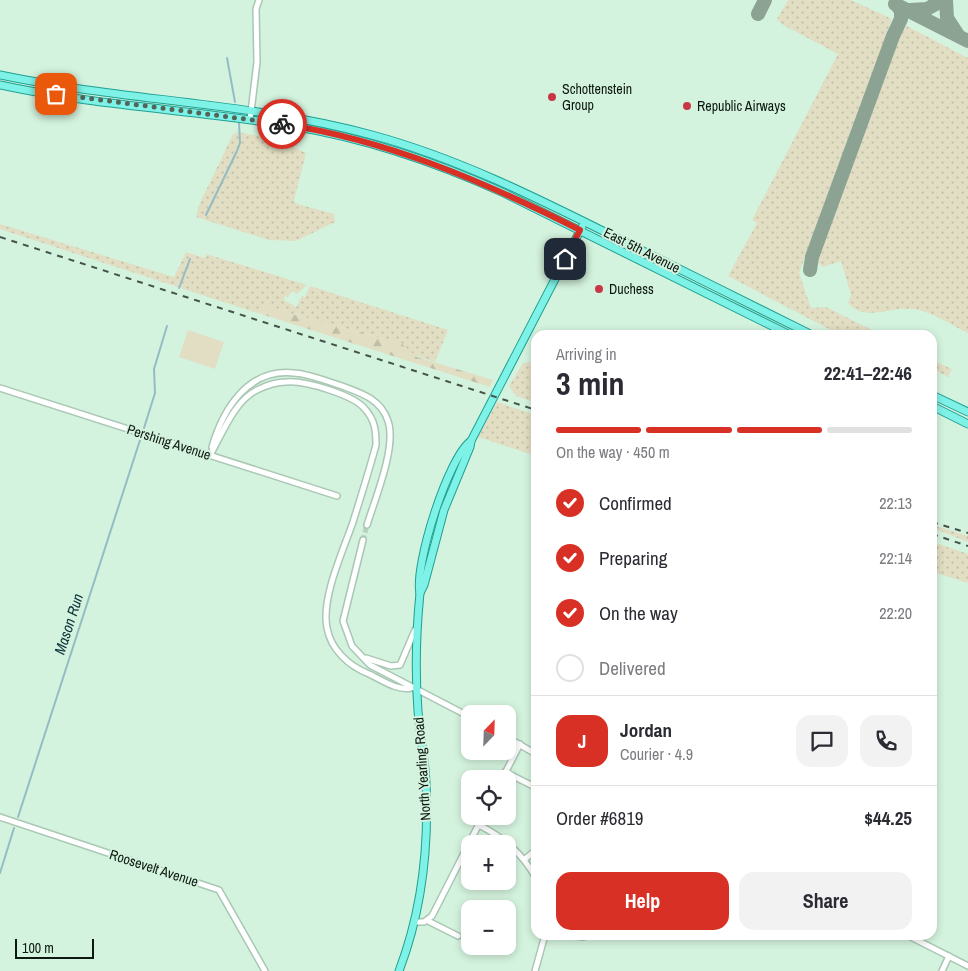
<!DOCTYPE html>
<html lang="en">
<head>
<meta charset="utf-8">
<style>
	body { margin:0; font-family:"Archivo Narrow",sans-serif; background:#f2f2f3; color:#2b2b33; height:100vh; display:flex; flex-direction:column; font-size:19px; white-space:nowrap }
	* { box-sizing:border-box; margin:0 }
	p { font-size:16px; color:#7c7c81 }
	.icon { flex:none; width:28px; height:28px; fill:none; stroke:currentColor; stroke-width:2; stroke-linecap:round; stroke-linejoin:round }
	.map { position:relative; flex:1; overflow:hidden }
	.details { position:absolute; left:531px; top:330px; width:406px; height:610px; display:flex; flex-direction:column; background:#fff; border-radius:15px; box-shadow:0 2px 8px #0003 }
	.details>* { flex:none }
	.needle { width:32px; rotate:23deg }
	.controls { position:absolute; left:461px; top:705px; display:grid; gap:10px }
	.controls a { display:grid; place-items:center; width:55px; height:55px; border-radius:10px; background:#fff; box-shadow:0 2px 8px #0003; font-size:25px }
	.scale { position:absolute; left:15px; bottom:12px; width:79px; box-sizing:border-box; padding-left:5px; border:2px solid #0d1811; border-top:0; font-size:14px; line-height:18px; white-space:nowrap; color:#0d1811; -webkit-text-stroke:4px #d4f3de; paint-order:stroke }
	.pin { position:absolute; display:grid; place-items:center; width:42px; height:42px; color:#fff; margin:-21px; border-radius:10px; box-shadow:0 2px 8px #0006 }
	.courier { position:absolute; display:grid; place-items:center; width:50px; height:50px; margin:-25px; border:4px solid #d93025; border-radius:50%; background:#fff; color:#222; box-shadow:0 1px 6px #0007 }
	.overview em { font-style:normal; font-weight:800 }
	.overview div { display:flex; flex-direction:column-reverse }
	.overview { display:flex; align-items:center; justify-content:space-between; height:85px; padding:0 25px }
	h1 { font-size:32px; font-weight:800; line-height:38px }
	.bar { display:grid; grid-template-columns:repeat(4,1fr); gap:8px 5px; align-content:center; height:60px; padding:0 25px }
	.bar i { height:6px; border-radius:4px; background:#e1e1e2 }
	.bar .on { background:#d93025 }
	.bar p { grid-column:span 4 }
	.line { display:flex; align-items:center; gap:12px; padding:0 25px; border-top:1px solid #e1e1e2 }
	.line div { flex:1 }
	.round { display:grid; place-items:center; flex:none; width:52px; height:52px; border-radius:15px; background:#f2f2f3 }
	ol { padding:0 25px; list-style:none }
	li { display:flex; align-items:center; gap:15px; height:55px }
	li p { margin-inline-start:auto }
	li .icon { padding:5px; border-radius:50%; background:#d93025; color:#fff; stroke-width:4 }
	li:last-child { color:#7c7c81 }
	li i { width:28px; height:28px; border:2px solid #e1e1e2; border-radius:50% }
	.button { display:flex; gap:10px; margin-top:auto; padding:10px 25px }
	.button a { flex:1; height:58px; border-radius:15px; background:#d93025; color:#fff; font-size:20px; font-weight:800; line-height:58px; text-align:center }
	.button a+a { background:#f2f2f3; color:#2b2b33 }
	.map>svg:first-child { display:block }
</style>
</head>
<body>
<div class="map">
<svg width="968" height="971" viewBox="0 0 968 971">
	<defs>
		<pattern id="grass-dots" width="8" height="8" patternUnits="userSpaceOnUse" patternTransform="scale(1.25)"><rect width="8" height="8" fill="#e1dec3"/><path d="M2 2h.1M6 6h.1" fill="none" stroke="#c0bea6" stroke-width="1.8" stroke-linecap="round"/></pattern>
		<pattern id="forest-firs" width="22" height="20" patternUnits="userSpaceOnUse" patternTransform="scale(1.25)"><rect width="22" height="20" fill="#e1dec3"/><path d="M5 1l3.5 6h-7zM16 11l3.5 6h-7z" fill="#c0bea6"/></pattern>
	</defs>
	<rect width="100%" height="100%" fill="#d4f3de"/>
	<!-- grass -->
	<g fill="url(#grass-dots)">
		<path d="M788 0H851L892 19 799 273 811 308 826 307 882 335H840L728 276 757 223 752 220 838 54 783 25 777 19Z"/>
		<path d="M907 26 968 58V333C951 325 930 310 911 309 890 307 864 322 848 303L851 295 841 261 823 267 817 262 896 47 903 30Z"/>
		<path d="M238 132 279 140 306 153 294 201 297 204 334 214 335 222 296 241 269 240 196 217 199 205 233 134Z"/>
		<path d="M0 224 174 277 186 252 205 258 206 254 307 285 297 294 292 291 288 297 285 296 284 300 296 307 302 296 305 297 310 286 448 330 435 362 411 354 402 344 289 313 266 304 259 309 261 314 248 310 0 229Z"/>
		<path d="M932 360 952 369 948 377 933 369Z"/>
		<path d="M533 362H536V403L516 396 509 386 523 363Z"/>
		<path d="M497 402 536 415V456L478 437Z"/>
		<path d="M933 525 968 536V542L933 528Z"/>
		<path d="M933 542 968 554V583L933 572Z"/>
	</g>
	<!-- forest -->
	<path fill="url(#forest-firs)" d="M266 304 289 313 402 344 417 357 493 380 490 387 261 314 259 309Z"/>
	<!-- pitch -->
	<path fill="#e1dec3" d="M188 330 224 342 215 369 179 357Z"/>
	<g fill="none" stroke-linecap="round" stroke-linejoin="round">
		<!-- stream -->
		<g stroke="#94bcc4" stroke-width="2">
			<path d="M227 58 235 102"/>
			<path d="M206 215 237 151 240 143 239 123"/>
			<path d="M179 288 190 259"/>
			<path d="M144 428 155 393 154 369 167 326"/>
			<path d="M18 817 141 437"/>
			<path d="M0 873 14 828"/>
		</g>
		<!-- taxiway -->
		<g stroke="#8ca394" stroke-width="14">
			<path d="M946 0 947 18 958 35"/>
			<path d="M895 4 968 41"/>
			<path d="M910 10 927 9 943 0"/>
			<path d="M758 14 765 0"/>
			<path d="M810 270 812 257 893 36 901 19V11L896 4"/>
		</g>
		<!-- minor-tunnel -->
		<path stroke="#b6d2bf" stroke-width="5" stroke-dasharray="5 2.5" stroke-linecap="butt" d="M363 540 367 525"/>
		<!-- minor casing -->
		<g stroke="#a9c7b4" stroke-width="8">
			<g id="minor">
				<path d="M250 120 257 62 256 9 259 0"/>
				<path d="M0 388 337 496"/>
				<path d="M212 447C223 409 248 368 294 373 310 374 326 381 342 386 361 393 381 399 388 421 397 446 375 499 367 525"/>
				<path d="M210 455C222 435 234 401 257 390 265 386 277 382 286 382 304 380 354 395 365 409 375 420 376 431 376 445 369 471 361 496 353 522 343 551 321 598 327 628 331 650 349 666 369 674 382 680 397 691 411 688"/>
				<path d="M363 540 343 621 352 646 370 665 470 717"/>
				<path d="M366 658 391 666 400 665 415 630"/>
				<path d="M508 738 536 754"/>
				<path d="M505 772 535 787"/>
				<path d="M502 779 520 744"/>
				<path d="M0 817 219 890 265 971"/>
				<path d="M479 825C504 838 522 853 536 878"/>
				<path d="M525 859 536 850"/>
				<path d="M428 921 458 936"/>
				<path d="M415 922H424L432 916 483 816"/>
				<path d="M567 935 583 937"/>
				<path d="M907 935 968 966"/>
				<path d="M535 971 545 935"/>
				<path d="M942 971 949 956"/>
			</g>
		</g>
		<!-- major casing -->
		<g stroke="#1fa092" stroke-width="9">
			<g id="major">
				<path d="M0 75C123 101 250 102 372 135 457 158 535 197 615 237 681 270 746 302 812 335"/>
				<path d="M0 85C96 106 195 110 292 126 365 138 436 162 504 193L790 335"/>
				<path d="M932 395 968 412"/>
				<path d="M932 406 968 424"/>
				<path d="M420 593 424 585 444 510 470 447 471 441 582 227"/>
				<path d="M399 971C422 911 429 847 426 783 425 759 420 735 418 711 415 672 416 633 420 593 414 566 448 457 471 441"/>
			</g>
		</g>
		<!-- minor -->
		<use href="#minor" stroke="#fff" stroke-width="5"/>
		<!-- major -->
		<use href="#major" stroke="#7ff2e7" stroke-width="7"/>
		<!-- rail -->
		<g stroke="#435349" stroke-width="2" stroke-dasharray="6 6" stroke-linecap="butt">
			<path d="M0 237 536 410"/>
			<path d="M932 522 968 533"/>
			<path d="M932 534 968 546"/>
		</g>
	</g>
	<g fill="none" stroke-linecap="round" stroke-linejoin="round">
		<!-- done -->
		<path stroke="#536559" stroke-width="5" stroke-dasharray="0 9" d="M56 94 282 124"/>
		<!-- route -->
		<path stroke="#d93025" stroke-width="6" d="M282 124C388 140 485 182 580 230L565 259"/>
	</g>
	<!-- markers -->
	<g fill="#c73745" stroke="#d4f3de" stroke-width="2">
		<circle cx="552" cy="97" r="5"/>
		<circle cx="687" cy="106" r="5"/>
		<circle cx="599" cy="289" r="5"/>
	</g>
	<g text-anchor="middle" stroke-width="4" stroke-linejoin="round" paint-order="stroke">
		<!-- poi labels -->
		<g font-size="14" fill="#0d1811" stroke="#d4f3de" text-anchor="start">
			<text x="562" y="94">Schottenstein<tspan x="562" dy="16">Group</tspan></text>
			<text x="697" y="111">Republic Airways</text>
			<text x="609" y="294">Duchess</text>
		</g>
		<!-- street labels -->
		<g font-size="14" fill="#0d1811" stroke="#d4f3de">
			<text transform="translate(642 250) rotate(27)" y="5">East 5th Avenue</text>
			<text transform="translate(169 442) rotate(18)" y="5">Pershing Avenue</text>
			<text transform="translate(422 769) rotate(-94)" y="5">North Yearling Road</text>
			<text transform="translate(154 868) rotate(18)" y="5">Roosevelt Avenue</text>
		</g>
		<!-- water labels -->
		<g font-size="15" font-style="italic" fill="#093138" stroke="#d4f3de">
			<text transform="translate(69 624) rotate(-72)" y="5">Mason Run</text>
		</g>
	</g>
</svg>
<div class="controls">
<a><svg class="needle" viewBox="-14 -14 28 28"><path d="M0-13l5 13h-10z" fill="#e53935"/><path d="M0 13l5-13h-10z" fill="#7c7c81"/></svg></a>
<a><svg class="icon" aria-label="locate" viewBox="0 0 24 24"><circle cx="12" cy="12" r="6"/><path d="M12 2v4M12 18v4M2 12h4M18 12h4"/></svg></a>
<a>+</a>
<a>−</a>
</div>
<div class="scale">100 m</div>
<div class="pin" style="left:56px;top:94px;background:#ea580c"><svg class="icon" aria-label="bag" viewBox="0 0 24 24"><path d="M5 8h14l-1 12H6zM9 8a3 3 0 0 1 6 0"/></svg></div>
<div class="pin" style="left:565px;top:259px;background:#1f2937"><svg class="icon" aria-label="home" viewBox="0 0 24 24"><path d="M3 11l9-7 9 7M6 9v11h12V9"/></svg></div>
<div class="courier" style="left:282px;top:124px"><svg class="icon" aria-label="bike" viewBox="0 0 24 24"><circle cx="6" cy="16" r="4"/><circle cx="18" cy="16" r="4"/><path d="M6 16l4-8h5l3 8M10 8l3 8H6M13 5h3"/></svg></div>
<section class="details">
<div class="overview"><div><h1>3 min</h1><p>Arriving in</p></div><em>22:41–22:46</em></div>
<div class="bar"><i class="on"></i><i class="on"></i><i class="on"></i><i></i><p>On the way · 450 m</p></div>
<ol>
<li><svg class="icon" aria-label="check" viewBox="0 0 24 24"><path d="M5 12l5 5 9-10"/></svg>Confirmed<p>22:13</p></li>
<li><svg class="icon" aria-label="check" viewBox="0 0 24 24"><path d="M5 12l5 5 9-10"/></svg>Preparing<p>22:14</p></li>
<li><svg class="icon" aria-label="check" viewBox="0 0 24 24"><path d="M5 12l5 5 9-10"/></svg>On the way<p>22:20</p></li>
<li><i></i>Delivered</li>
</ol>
<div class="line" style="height:90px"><b class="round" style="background:#d93025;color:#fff">J</b><div><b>Jordan</b><p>Courier · 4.9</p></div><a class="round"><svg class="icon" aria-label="chat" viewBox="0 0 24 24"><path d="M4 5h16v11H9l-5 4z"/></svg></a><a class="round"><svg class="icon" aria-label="phone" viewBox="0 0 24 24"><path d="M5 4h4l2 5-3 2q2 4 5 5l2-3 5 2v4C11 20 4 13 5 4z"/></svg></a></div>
<div class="line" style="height:65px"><div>Order #6819</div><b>$44.25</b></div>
<div class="button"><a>Help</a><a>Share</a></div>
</section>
</div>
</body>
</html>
